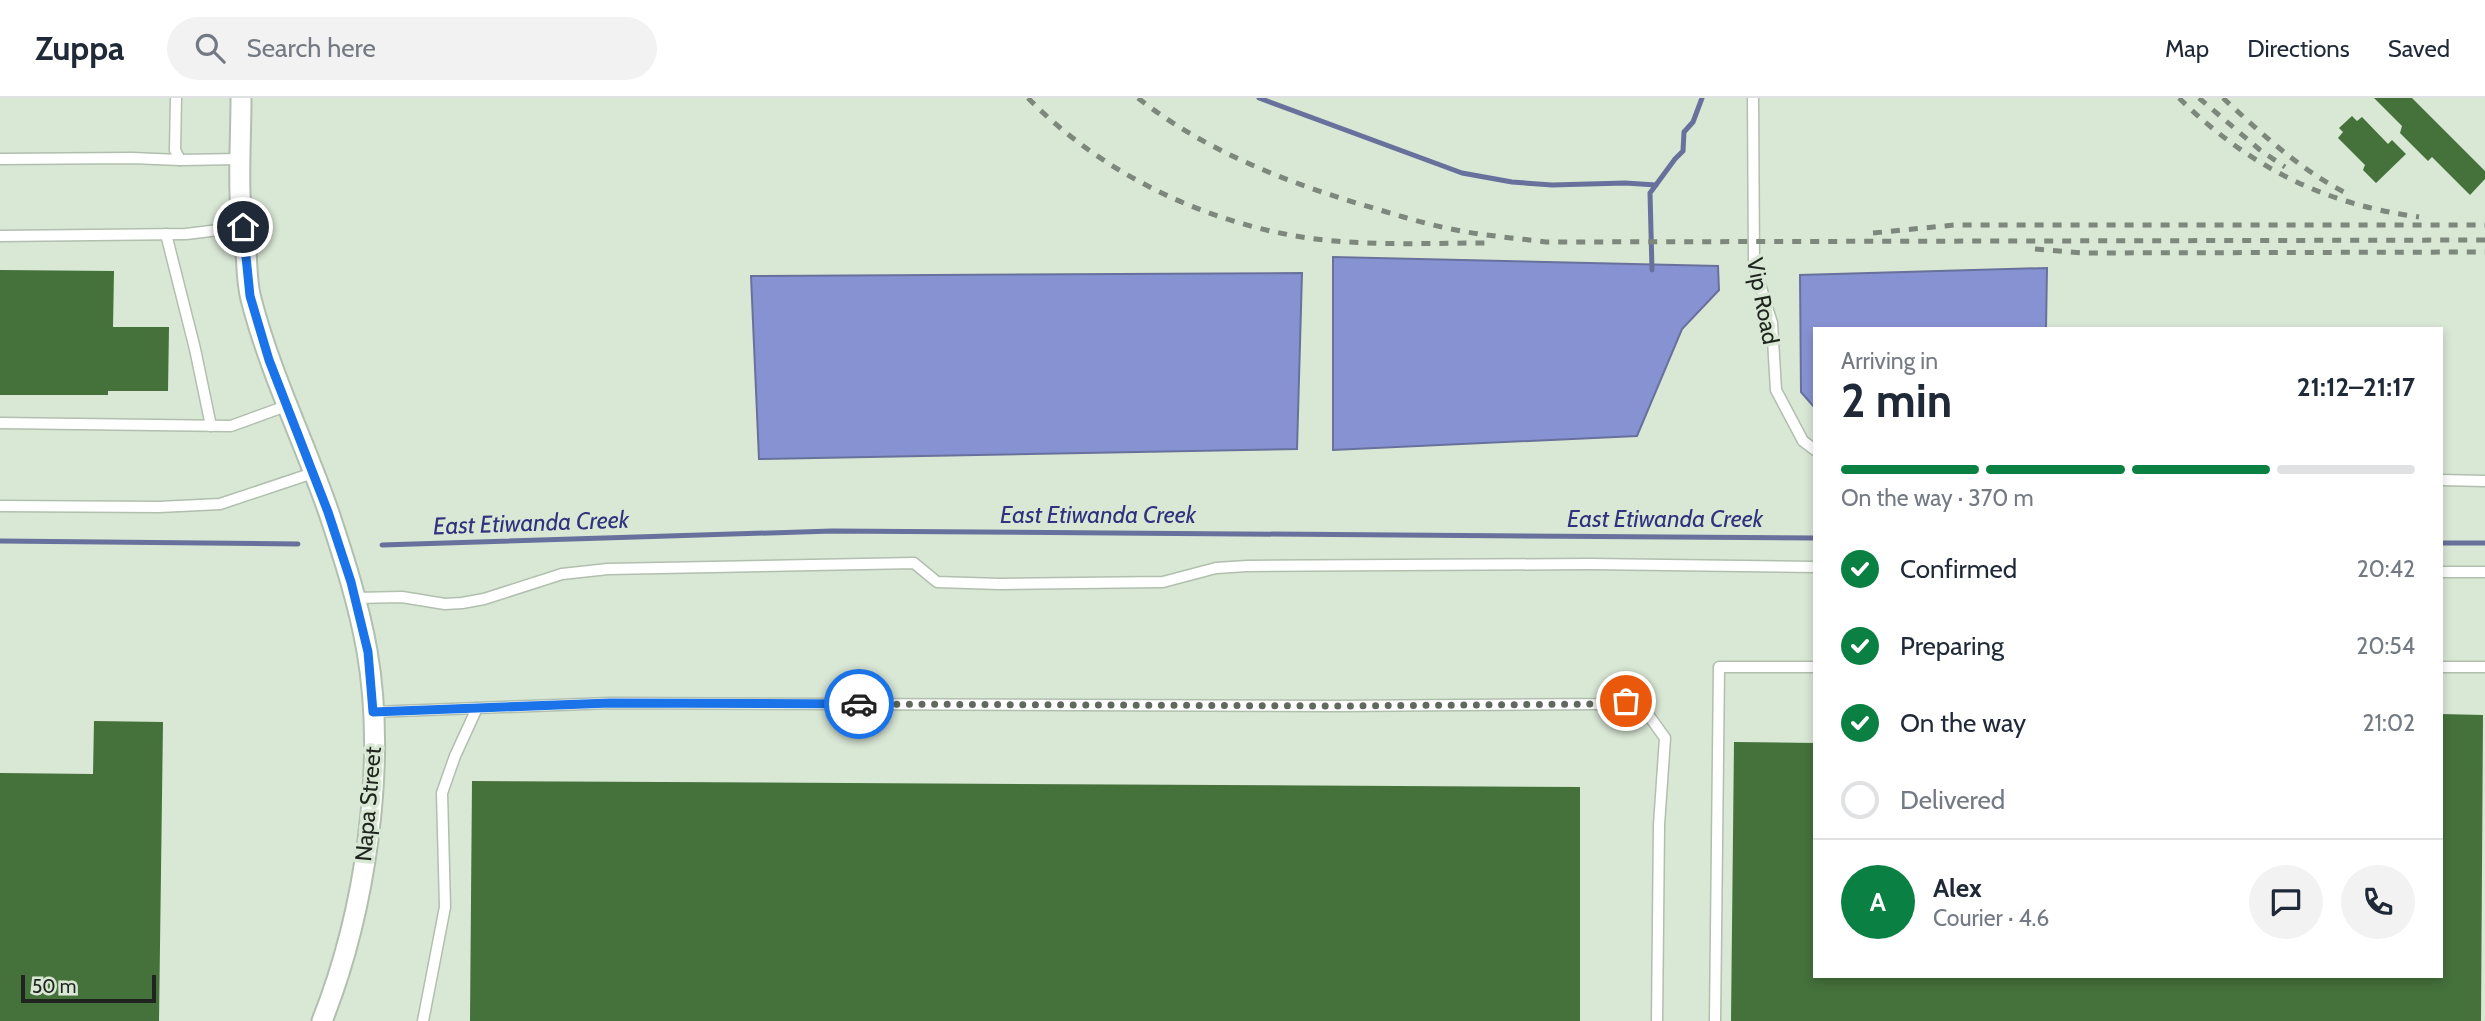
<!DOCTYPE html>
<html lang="en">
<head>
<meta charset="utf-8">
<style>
	body { margin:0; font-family:Cabin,sans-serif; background:#f2f2f3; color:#1f2937; height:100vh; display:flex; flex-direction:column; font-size:26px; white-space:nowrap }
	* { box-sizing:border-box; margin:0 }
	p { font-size:23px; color:#747a83 }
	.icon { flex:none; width:38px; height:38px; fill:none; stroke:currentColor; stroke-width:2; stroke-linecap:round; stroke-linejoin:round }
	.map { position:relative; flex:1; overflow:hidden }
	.drawer { position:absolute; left:1813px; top:229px; width:630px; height:651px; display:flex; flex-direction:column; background:#fff; border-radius:0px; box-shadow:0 4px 10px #0003 }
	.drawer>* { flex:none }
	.scale { position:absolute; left:21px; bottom:18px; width:135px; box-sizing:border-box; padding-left:7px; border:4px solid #1f251e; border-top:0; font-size:19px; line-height:24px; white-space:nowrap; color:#1f251e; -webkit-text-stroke:5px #d9e7d5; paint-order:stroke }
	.pin { position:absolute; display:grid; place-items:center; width:60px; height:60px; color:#fff; margin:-30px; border:4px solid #fff; border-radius:50%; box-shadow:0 2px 7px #0007 }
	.courier { position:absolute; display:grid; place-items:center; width:70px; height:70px; margin:-35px; border:5px solid #1a73e8; border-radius:50%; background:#fff; color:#222; box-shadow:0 2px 9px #0007 }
	.overview em { font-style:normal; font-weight:800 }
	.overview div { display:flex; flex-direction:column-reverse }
	.overview { display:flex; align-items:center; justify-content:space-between; height:119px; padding:0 28px }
	h1 { font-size:46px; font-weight:800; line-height:52px }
	.bar { display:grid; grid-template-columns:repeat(4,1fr); gap:10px 7px; align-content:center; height:84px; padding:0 28px }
	.bar i { height:9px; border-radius:5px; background:#e0e1e3 }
	.bar .active { background:#0b8043 }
	.bar p { grid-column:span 4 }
	.line { display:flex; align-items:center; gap:18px; padding:0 28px; border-top:2px solid #e0e1e3 }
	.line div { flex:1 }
	.round { display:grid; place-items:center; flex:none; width:74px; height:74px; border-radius:37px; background:#f2f2f3 }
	ol { padding:0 28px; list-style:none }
	li { display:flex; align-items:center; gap:21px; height:77px }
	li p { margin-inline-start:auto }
	li .icon { padding:7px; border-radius:50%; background:#0b8043; color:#fff; stroke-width:4 }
	li:last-child { color:#747a83 }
	li i { width:38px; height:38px; border:4px solid #e0e1e3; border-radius:50% }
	header { display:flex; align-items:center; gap:42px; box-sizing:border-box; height:98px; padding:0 35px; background:#fff; border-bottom:2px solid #e0e1e3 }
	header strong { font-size:33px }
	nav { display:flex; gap:38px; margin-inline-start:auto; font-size:24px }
	.search { width:490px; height:63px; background:#f2f2f3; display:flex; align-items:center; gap:18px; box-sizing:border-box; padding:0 24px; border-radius:38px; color:#747a83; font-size:26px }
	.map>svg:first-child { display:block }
</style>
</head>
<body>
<header>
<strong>Zuppa</strong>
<div class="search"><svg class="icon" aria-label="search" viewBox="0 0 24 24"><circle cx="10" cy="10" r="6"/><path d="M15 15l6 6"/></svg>Search here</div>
<nav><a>Map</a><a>Directions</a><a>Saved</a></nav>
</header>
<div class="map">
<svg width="2485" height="923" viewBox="0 0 2485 923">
	<rect width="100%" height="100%" fill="#d9e7d5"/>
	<!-- water -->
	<g fill="#8792d2" stroke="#68719c" stroke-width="2">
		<path d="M1333 159 1718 168 1719 192 1682 231 1637 338 1333 352Z"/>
		<path d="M2047 170 2046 231H1815V310L1801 294 1800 177Z"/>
		<path d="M1302 175 1297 351 759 361 751 178Z"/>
	</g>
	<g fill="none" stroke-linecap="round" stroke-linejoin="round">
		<!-- stream -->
		<g stroke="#68719c" stroke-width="5">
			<path d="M1259 0 1462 75 1512 84 1552 87 1625 85 1656 87"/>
			<path d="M1652 172 1650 95 1675 61 1683 53 1684 34 1693 24 1702 0"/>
			<path d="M0 443 298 446"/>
			<path d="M2441 445H2485"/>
			<path d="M382 447 832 433 1815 440"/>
		</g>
	</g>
	<!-- building -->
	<g fill="#45713b">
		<path d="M2374 0H2412L2485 73V81L2470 97 2432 59 2428 63 2400 35 2402 28Z"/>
		<path d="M2352 18 2357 23 2362 19 2388 46 2392 42 2406 56 2376 85 2363 72 2365 67 2338 40 2343 34 2339 30Z"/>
		<path d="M0 172 114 173 113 229H169L168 293H108V297H0Z"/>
		<path d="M2441 616 2483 617 2481 923H1731L1734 644 1815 645V878H2441Z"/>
		<path d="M94 623 163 624 159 923H0V675L93 676Z"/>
		<path d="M472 683 1580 689V923H470Z"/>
	</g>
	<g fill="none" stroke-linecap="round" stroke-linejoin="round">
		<!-- lane casing -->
		<g stroke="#b1bfae" stroke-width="13">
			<g id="lane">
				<path d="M176 0 175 52 180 62 241 61"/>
				<path d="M1753 0 1754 167 1772 225 1776 292 1803 343 1815 352"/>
				<path d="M0 61 132 60 180 62"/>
				<path d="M166 136 195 251 211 328"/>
				<path d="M0 138 186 136 243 129"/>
				<path d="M0 325 231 328 286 308"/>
				<path d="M2441 382 2485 383"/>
				<path d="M0 408 159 409 220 406 313 375"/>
				<path d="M2441 474H2485"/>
				<path d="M355 500 402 499 445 506 462 505 484 501 562 476 608 471 914 465 937 484 999 486 1163 484 1216 470 1247 468 1590 466 1815 469"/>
				<path d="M2441 569H2485"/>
				<path d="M373 614 610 605 1337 608 1601 606 1626 603 1642 608 1665 640 1659 727 1657 923"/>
				<path d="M423 923 445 809 442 695 455 658 477 610"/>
				<path d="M1715 923 1719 569H1815"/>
			</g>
		</g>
		<!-- street casing -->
		<g stroke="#b1bfae" stroke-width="23">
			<path id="street" d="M241 0C241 32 239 64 240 95 240 115 244 134 246 154 247 169 247 186 251 201 270 275 304 343 329 415 344 460 359 507 367 553 387 668 365 815 322 923"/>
		</g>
		<!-- lane -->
		<use href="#lane" stroke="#fff" stroke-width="10"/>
		<!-- street -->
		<use href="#street" stroke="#fff" stroke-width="19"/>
		<!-- rail -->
		<g stroke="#7d877b" stroke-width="5" stroke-dasharray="9 9" stroke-linecap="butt">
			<path d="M1028 0C1097 71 1193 119 1290 137 1354 149 1422 145 1487 145"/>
			<path d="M1138 0C1204 52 1283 83 1363 107 1394 116 1424 126 1456 132 1486 138 1516 140 1546 144L2485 142"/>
			<path d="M2179 0C2248 68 2323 106 2419 119"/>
			<path d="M2199 0 2260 52 2285 69"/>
			<path d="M2223 0C2261 35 2300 72 2346 95"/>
			<path d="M1873 135 1954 127H2485"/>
			<path d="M2035 151 2082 155 2485 154"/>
		</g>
	</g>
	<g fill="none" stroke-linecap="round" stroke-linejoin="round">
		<!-- done -->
		<path stroke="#60695e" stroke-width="7" stroke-dasharray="0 12.6" d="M859 606 1337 608 1601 606 1626 603"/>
		<!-- route -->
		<path stroke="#1a73e8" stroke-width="9" d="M243 129 250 198 269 262 328 414 351 484 368 554 373 614 610 605 859 606"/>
	</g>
	<g text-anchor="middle" stroke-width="7" stroke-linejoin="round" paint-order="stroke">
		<!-- street labels -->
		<g font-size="23" fill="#1f251e" stroke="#d9e7d5">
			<text transform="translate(1763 203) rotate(79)" y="8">Vip Road</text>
			<text transform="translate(368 706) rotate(-85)" y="8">Napa Street</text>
		</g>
		<!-- water labels -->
		<g font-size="24" font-style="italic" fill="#2f327e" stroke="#d9e7d5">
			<text x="1098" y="425">East Etiwanda Creek</text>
			<text x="1665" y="429">East Etiwanda Creek</text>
			<text transform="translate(531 425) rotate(-2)" y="8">East Etiwanda Creek</text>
		</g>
	</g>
</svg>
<div class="scale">50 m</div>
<div class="pin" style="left:1626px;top:603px;background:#ea580c"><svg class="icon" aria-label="bag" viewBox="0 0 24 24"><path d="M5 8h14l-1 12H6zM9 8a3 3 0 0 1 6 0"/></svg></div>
<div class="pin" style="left:243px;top:129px;background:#1f2937"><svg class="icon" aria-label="home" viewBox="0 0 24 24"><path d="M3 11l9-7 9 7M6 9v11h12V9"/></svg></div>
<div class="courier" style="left:859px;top:606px"><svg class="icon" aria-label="car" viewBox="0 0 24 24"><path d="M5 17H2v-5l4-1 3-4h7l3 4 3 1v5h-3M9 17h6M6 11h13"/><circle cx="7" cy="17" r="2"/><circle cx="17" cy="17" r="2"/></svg></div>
<section class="drawer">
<div class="overview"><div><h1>2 min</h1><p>Arriving in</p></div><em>21:12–21:17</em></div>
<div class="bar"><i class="active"></i><i class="active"></i><i class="active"></i><i></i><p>On the way · 370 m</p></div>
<ol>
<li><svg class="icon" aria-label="check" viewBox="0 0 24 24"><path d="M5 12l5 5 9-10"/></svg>Confirmed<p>20:42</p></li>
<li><svg class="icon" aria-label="check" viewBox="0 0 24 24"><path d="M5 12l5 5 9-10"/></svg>Preparing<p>20:54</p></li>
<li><svg class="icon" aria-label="check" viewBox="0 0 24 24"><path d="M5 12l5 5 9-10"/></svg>On the way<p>21:02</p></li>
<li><i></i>Delivered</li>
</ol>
<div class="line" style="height:126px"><b class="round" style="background:#0b8043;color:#fff">A</b><div><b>Alex</b><p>Courier · 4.6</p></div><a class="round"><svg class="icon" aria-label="chat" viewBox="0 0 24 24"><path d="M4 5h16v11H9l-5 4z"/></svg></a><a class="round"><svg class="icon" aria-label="phone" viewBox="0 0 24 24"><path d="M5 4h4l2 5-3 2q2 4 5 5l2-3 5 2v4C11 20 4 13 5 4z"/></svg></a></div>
</section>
</div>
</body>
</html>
